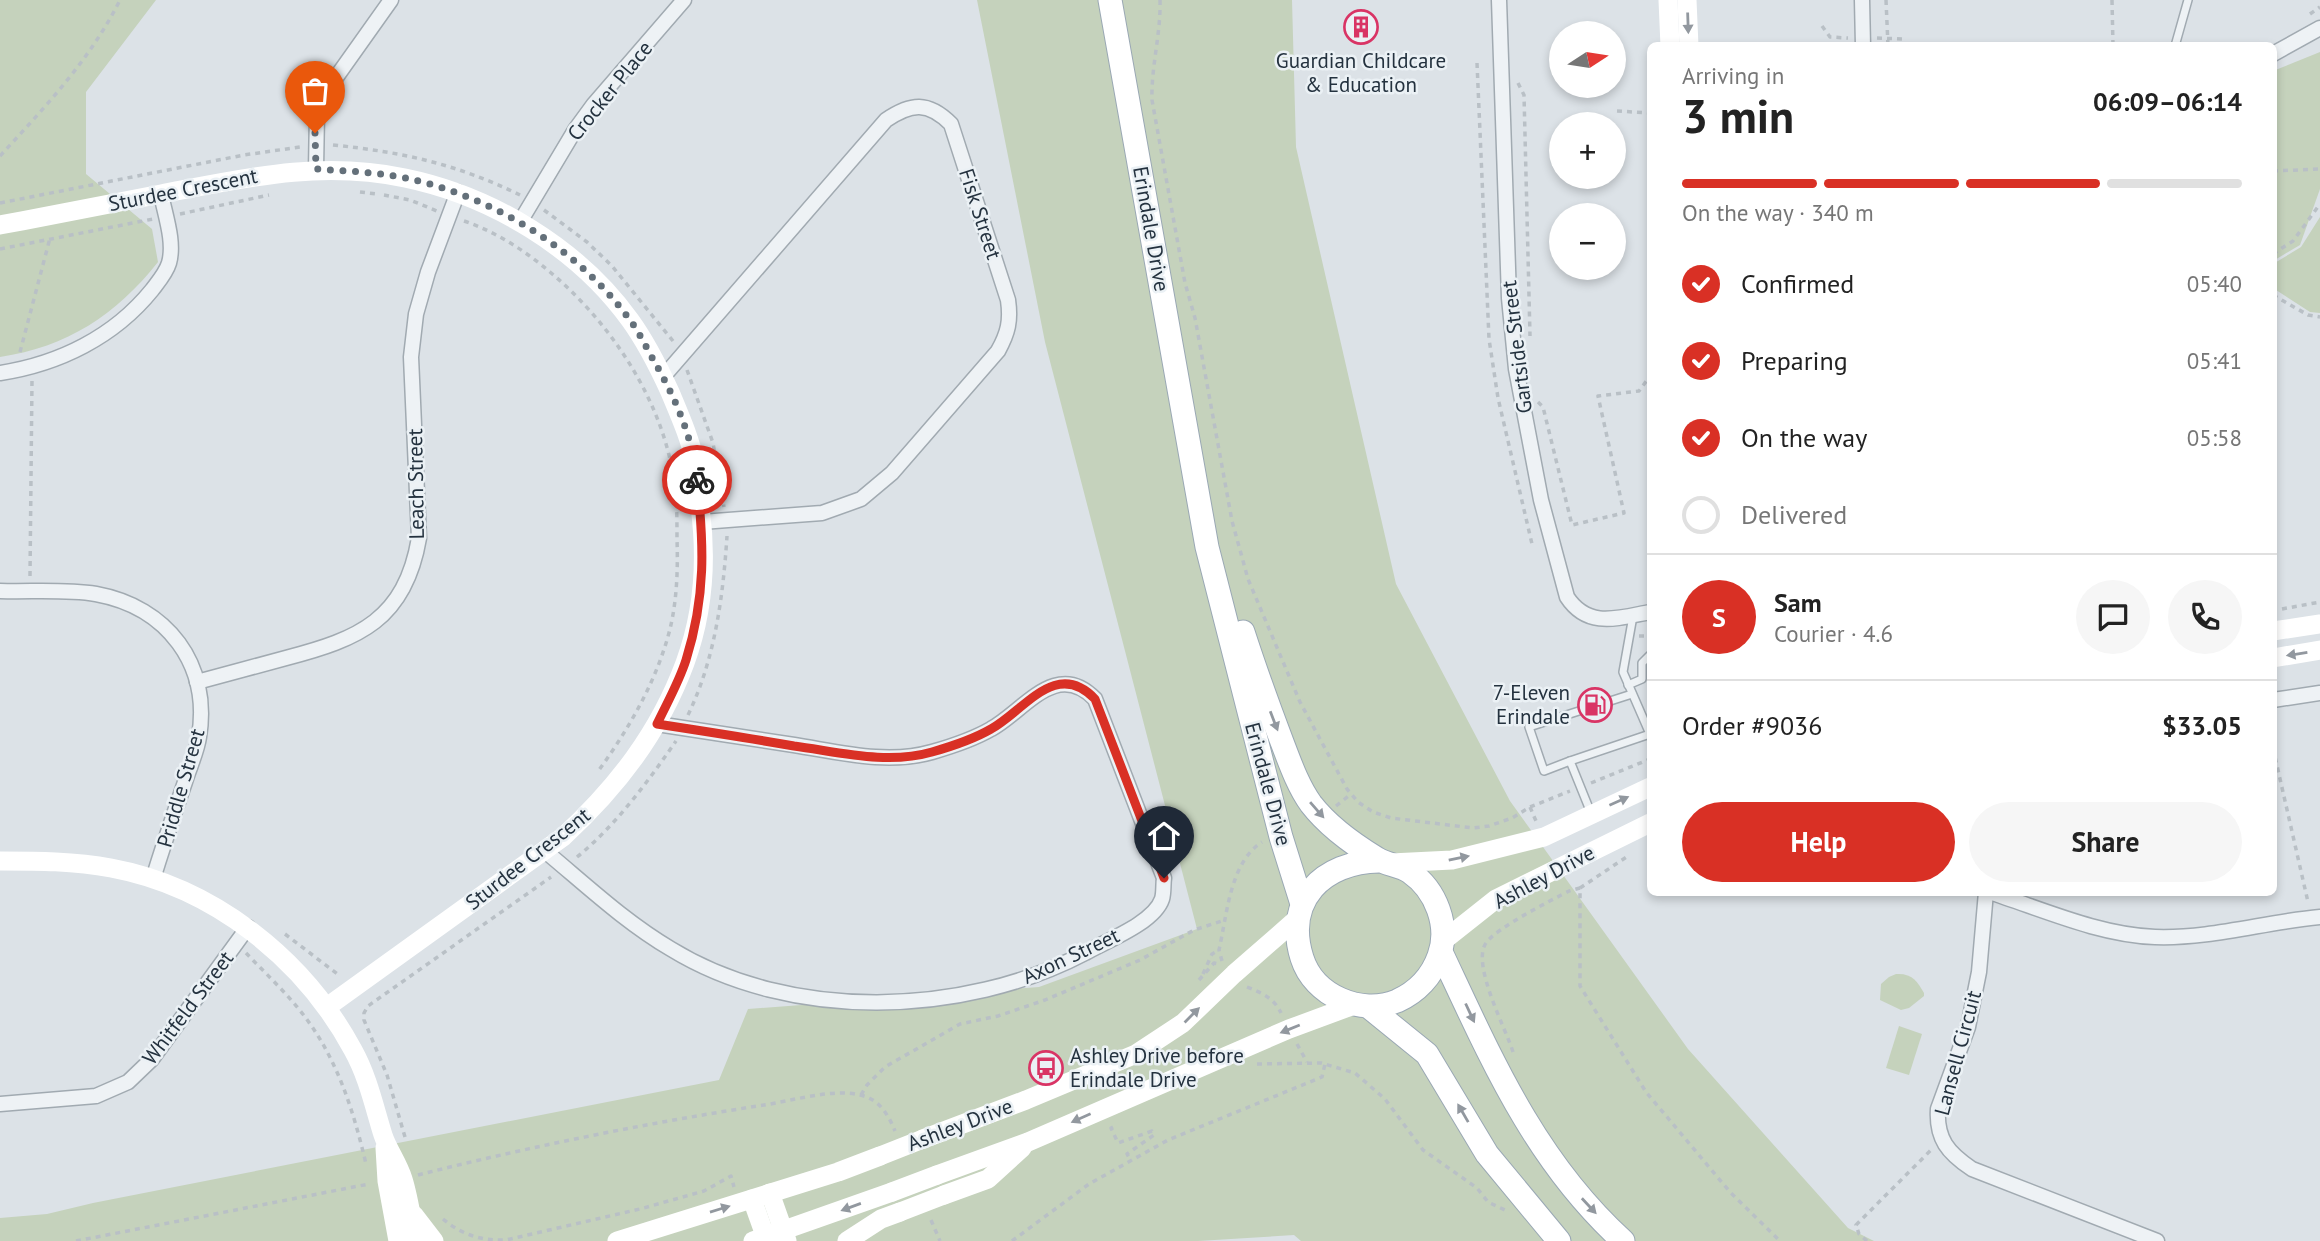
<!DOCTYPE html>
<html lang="en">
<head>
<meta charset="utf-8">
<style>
	body { margin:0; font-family:"PT Sans",sans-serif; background:#f6f6f6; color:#222; height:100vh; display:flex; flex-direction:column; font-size:26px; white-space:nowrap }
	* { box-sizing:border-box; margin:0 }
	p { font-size:23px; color:#767676 }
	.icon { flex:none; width:38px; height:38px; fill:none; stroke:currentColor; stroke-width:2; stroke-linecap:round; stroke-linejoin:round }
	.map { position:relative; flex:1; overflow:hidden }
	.panel { position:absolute; left:1647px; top:42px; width:630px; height:854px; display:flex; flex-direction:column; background:#fff; border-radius:10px; box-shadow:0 4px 10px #0003 }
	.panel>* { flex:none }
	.needle { width:46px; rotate:78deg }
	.tools { position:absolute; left:1549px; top:21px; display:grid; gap:14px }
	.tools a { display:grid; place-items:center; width:77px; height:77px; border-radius:50%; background:#fff; box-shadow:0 4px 10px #0003; font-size:35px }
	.pin { position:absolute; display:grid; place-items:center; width:60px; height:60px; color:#fff; margin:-72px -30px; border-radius:50% 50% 50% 0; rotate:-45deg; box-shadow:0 0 7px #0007 }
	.pin .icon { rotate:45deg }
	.courier { position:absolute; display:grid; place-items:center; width:70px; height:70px; margin:-35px; border:5px solid #d93025; border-radius:50%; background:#fff; color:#222; box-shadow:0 2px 9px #0007 }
	.overview em { font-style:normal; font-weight:600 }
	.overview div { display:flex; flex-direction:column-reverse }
	.overview { display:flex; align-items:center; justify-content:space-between; height:119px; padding:0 35px }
	h1 { font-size:46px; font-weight:600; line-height:52px }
	.bar { display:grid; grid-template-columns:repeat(4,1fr); gap:10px 7px; align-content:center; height:84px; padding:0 35px }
	.bar i { height:9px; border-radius:5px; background:#e0e0e0 }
	.bar .selected { background:#d93025 }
	.bar p { grid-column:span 4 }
	.line { display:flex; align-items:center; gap:18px; padding:0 35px; border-top:2px solid #e0e0e0 }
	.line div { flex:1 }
	.round { display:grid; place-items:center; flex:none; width:74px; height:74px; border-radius:37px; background:#f6f6f6 }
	ol { padding:0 35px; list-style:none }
	li { display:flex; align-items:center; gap:21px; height:77px }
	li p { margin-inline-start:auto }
	li .icon { padding:7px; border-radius:50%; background:#d93025; color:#fff; stroke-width:4 }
	li:last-child { color:#767676 }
	li i { width:38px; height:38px; border:4px solid #e0e0e0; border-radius:50% }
	.cta { display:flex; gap:14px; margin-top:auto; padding:14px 35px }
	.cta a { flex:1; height:80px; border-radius:42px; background:#d93025; color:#fff; font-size:28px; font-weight:600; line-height:80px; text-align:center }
	.cta a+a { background:#f6f6f6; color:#222 }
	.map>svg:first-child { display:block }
</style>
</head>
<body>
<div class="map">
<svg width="2320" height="1241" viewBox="0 0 2320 1241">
	<rect width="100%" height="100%" fill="#dce2e7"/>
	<!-- green -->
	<g fill="#c5d2bc">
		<path d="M0 0H156L86 92V174L152 229 158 262C116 315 67 347 0 357Z"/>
		<path d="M977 0H1292L1296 147 1396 584 1510 801 1688 1049 1848 1228 1874 1241H1301L1294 1235 1198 1241H0V1218L47 1214 93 1203 719 1080 748 1009 1039 987 1197 929 1045 342Z"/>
		<path d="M2320 52V189L2300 245 2273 261V71Z"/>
		<path d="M2320 217V313L2310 312 2273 288V264L2301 247Z"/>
		<path d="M1896 974C1912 973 1917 981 1924 993V996L1909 1008 1901 1010 1880 1000 1881 984 1889 977Z"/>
		<path d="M1899 1026 1922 1034 1909 1075 1886 1068Z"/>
	</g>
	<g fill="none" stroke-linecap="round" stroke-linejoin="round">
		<!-- lane casing -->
		<g stroke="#a1aab1" stroke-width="10">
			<g id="lane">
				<path d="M2175 46 2188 0"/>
				<path d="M1633 616 1623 672 1650 734"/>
				<path d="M1628 685 1642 679V663L1650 655"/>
				<path d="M1570 761 1544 771 1529 727 1632 694"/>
				<path d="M1591 813 1570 761 1650 734"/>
			</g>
		</g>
		<!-- street casing -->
		<g stroke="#a1aab1" stroke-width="17">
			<g id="street">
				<path d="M1499 0 1509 298 1516 369 1541 500 1567 597C1588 629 1618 618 1650 612"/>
				<path d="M1862 0 1863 46"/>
				<path d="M2273 54 2320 28"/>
				<path d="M316 169 317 113 325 93 391 0"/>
				<path d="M520 222 575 130 594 104 684 0"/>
				<path d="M0 373C59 364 114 337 152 290 158 282 166 273 169 263 175 242 165 215 161 194"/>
				<path d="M663 377 886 120C911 103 928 101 951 124L1008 300C1011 321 1008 333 998 351L892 473 861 499 822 513 702 522"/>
				<path d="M0 591C31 592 65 589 96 594 167 607 211 664 199 737 197 752 189 768 185 782 174 814 163 846 153 879"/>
				<path d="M197 682C227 674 256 666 286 658 359 639 405 620 419 538L411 357 416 314 428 272 458 192"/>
				<path d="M2273 700 2320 693"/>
				<path d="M545 851C586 885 625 922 671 949 790 1022 963 1017 1085 953 1106 941 1154 923 1162 899 1164 893 1163 884 1164 878L1095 699C1056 659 1024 711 991 729 972 740 953 746 932 752 887 765 839 752 794 745 748 738 703 731 657 724"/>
				<path d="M1986 892 1979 972 1968 1027 1938 1109C1936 1139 1948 1153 1972 1169L2157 1241"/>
				<path d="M1989 892C2042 909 2099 935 2155 937 2210 939 2265 922 2320 917"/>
				<path d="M0 1104 96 1096 128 1082 152 1059 248 927"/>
			</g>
		</g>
		<!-- primary casing -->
		<g stroke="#9aa8b4" stroke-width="25">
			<g id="primary">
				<path d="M1110 0 1207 547 1281 837 1302 904"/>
				<path d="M1243 632C1255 669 1268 705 1282 742 1290 763 1298 786 1311 804 1328 826 1353 844 1376 858 1386 865 1400 865 1410 872 1436 890 1450 926 1439 956 1432 976 1417 992 1397 1001 1361 1016 1314 996 1302 958 1284 900 1323 862 1379 861"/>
				<path d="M1441 952C1491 1058 1534 1160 1623 1241"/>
				<path d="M1369 1007 1427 1054 1487 1154 1559 1241"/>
			</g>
		</g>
		<!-- path -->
		<g stroke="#b9c0c6" stroke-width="3.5" stroke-dasharray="5 5" stroke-linecap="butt">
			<path d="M1160 0C1161 34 1151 66 1152 100L1185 283 1195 318 1232 521 1248 579 1300 702 1347 789 1358 802 1373 812 1391 818 1473 828 1489 826 1512 818 1530 807 1570 791"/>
			<path d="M1886 0 1888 46"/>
			<path d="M2112 0 2113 46"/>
			<path d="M2310 14 2320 7"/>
			<path d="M1822 26 1830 37 1848 38"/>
			<path d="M1877 38 1903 39"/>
			<path d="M1477 63 1489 339 1498 398 1532 544"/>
			<path d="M1518 83 1524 95 1530 336"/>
			<path d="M1617 111 1650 113"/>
			<path d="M333 145C402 152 457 164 520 195"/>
			<path d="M0 156C45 107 90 60 120 0"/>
			<path d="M2273 171 2320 169"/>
			<path d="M360 192 377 194"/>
			<path d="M384 195 410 200 437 211"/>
			<path d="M0 203 244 155 300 147"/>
			<path d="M544 210 587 242 612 266 673 341"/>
			<path d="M180 214 269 195"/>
			<path d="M464 221C496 232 524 250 550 272 611 323 663 401 674 481 677 500 677 520 677 539 678 569 677 600 670 629 657 680 630 727 599 770L601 773"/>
			<path d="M0 249 153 219"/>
			<path d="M2273 254 2293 241 2320 204"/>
			<path d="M2273 295 2308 315 2320 317"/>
			<path d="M20 352 50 238"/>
			<path d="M687 370 713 443 724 507"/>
			<path d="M1538 402 1543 407 1572 525 1624 513 1598 396 1639 391 1650 376"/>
			<path d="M30 576 32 380"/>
			<path d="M2282 609 2320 602"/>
			<path d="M1639 636H1650"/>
			<path d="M688 715C715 659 723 597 727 536"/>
			<path d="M2273 748 2308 902"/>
			<path d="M1591 783 1650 759"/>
			<path d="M1336 806 1351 794"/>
			<path d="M1530 807 1536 821"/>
			<path d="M577 857C616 825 647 783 676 741"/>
			<path d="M1580 888 1628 856"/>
			<path d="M285 934 340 976"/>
			<path d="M246 953C267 975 290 996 308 1021 339 1064 354 1113 366 1164"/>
			<path d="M1222 961 1219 950C1227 915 1230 862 1262 842"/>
			<path d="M1203 974 1212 954 1219 950"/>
			<path d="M1199 980 1214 963 1219 964"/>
			<path d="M1247 987C1262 993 1274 998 1281 1013"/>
			<path d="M1297 1044 1307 1062"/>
			<path d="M1513 1052C1506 1029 1471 964 1486 943 1496 928 1550 901 1569 891L1580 888V986L1646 1092 1730 1192 1780 1241"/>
			<path d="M1257 1064 1321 1063 1355 1073 1385 1099 1423 1150 1477 1188 1488 1202 1507 1211"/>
			<path d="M861 1095 867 1085 885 1067 960 1024 998 1016 1045 1000 1140 960 1194 930 1225 920"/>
			<path d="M1113 1127 1111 1128 1118 1143 1152 1131 1154 1135 1127 1154 1131 1161"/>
			<path d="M405 1137 387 1075 364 1020V1013L368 1006 551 877"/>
			<path d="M418 1175C532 1146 648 1123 764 1105 791 1101 834 1088 860 1095 879 1099 888 1114 895 1131"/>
			<path d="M443 1219C462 1235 482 1241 506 1240L640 1209 704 1191 731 1176 734 1187"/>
			<path d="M931 1220 940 1241"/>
			<path d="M76 1241 369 1184"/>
			<path d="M1012 1241 1089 1184 1168 1140 1322 1077 1325 1064"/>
			<path d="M1867 1241 1859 1234 1856 1225 1932 1149"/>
		</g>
		<!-- lane -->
		<use href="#lane" stroke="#eef2f5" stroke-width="7"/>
		<!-- street -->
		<use href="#street" stroke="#eef2f5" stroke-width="14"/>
		<!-- secondary -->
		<g stroke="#fff" stroke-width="19">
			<path d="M1668 0 1670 46"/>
			<path d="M1687 0 1689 46"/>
			<path d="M0 225C54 215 108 204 161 194 245 178 320 160 405 178 492 196 578 248 630 320 646 342 659 368 670 392 680 416 690 438 695 463 698 478 698 493 700 507 707 559 703 614 685 663 659 733 617 787 563 837L327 1007"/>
			<path d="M2273 631 2320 624"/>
			<path d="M2273 658 2320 650"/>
			<path d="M0 861C37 861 74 861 111 868 214 887 304 959 353 1050 368 1077 374 1106 383 1135 388 1150 398 1163 403 1179 409 1198 412 1221 416 1241"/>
			<path d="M1391 863 1452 860 1544 837 1650 787"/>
			<path d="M1443 941 1496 899 1650 823"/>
			<path d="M923 1139 1026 1100 1136 1054 1183 1023 1234 974 1298 918"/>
			<path d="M385 1148 387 1181 398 1241"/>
			<path d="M937 1175 1028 1142 1289 1029 1354 1005"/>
			<path d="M770 1193 787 1241"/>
			<path d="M944 1195 988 1179 1022 1148"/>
			<path d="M752 1199 767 1241"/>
			<path d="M414 1215 434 1241"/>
			<path d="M617 1241 838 1172 880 1156"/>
			<path d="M753 1241 892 1192"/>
			<path d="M847 1241 881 1219 900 1212"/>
		</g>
		<!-- primary -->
		<use href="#primary" stroke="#fff" stroke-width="23"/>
		<!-- secondary-bridge -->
		<g stroke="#fff" stroke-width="19">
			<path d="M880 1156 923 1139"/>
			<path d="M892 1192 937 1175"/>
			<path d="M900 1212 944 1195"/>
		</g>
	</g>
	<!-- one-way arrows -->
	<defs><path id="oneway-solid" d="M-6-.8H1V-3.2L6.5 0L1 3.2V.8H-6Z" transform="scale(1.75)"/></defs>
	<g fill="#92989f">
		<use href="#oneway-solid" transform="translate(1688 23) rotate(88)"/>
		<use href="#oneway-solid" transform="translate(2297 654) rotate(171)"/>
		<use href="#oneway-solid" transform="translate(1274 721) rotate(69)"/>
		<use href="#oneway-solid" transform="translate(1619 801) rotate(-24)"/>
		<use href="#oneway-solid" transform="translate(1317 810) rotate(49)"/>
		<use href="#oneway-solid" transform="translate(1459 858) rotate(-12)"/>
		<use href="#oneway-solid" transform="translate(1470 1013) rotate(65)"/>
		<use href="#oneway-solid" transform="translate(1192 1015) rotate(-45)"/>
		<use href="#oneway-solid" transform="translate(1290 1029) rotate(158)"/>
		<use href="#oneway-solid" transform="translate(1463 1113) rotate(-120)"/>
		<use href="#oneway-solid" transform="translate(1081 1118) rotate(156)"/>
		<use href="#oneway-solid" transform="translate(1589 1206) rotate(47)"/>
		<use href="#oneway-solid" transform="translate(851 1207) rotate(160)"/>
		<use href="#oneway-solid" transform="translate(720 1209) rotate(-17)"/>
	</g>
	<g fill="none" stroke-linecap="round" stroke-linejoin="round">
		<!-- done -->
		<path stroke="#64707a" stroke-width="7" stroke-dasharray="0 12.6" d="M315 133 316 169C346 171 376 172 406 178 493 197 577 248 630 320 639 332 646 347 654 361 675 397 693 438 697 480"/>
		<!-- route -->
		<path stroke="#d93025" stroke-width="9" d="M697 480C704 545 706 596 686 660 679 682 667 703 657 724 703 731 748 738 794 746 839 752 887 765 932 752 953 746 972 740 991 729 1024 711 1056 658 1095 699L1164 878"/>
	</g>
	<!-- icons -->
	<defs>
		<g id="building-ring" transform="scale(1.75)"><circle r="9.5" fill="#ebf1f5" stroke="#d93465" stroke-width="1.5"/><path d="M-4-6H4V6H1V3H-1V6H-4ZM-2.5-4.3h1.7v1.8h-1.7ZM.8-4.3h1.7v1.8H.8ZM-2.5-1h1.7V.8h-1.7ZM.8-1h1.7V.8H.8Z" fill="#d93465"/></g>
		<g id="fuel-ring" transform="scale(1.75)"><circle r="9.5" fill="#ebf1f5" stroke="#d93465" stroke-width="1.5"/><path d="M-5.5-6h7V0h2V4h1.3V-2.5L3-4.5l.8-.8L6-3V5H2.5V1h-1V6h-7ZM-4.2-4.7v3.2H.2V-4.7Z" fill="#d93465"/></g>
		<g id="bus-ring" transform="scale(1.75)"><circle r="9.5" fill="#ebf1f5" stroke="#d93465" stroke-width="1.5"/><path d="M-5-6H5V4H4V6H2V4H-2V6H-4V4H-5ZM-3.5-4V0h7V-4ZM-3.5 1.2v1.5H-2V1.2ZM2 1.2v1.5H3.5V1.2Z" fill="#d93465"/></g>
	</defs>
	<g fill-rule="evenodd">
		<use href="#building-ring" x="1361" y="27"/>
		<use href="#fuel-ring" x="1595" y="705"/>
		<use href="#bus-ring" x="1046" y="1068"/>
	</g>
	<g text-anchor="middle" stroke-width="5" stroke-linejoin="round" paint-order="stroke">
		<!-- poi labels -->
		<g font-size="21" fill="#24323f" stroke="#ebf1f5">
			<text x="1361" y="68">Guardian Childcare<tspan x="1361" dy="24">&amp; Education</tspan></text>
			<text x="1570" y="700" text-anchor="end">7-Eleven<tspan x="1570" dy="24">Erindale</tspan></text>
			<text x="1070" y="1063" text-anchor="start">Ashley Drive before<tspan x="1070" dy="24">Erindale Drive</tspan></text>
		</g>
		<!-- street labels -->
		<g font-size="21" fill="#24323f" stroke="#ebf1f5">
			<text transform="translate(610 91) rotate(-51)" y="7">Crocker Place</text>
			<text transform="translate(183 190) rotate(-11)" y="7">Sturdee Crescent</text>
			<text transform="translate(980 214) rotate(72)" y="7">Fisk Street</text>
			<text transform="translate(1151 229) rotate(80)" y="7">Erindale Drive</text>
			<text transform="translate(1517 347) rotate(-97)" y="7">Gartside Street</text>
			<text transform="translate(416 484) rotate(-91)" y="7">Leach Street</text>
			<text transform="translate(1268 784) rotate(75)" y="7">Erindale Drive</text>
			<text transform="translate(181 788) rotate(-74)" y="7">Priddle Street</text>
			<text transform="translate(528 859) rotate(-38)" y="7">Sturdee Crescent</text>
			<text transform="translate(1544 877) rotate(-28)" y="7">Ashley Drive</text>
			<text transform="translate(1071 956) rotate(-25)" y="7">Axon Street</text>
			<text transform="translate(188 1008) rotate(-53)" y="7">Whitfeld Street</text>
			<text transform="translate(1958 1053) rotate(-75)" y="7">Lansell Circuit</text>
			<text transform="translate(960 1125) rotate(-21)" y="7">Ashley Drive</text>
		</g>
	</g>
</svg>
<div class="tools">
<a><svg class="needle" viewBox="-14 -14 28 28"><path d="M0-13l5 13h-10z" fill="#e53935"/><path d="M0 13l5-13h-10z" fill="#767676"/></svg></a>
<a>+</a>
<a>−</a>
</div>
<div class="pin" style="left:315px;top:133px;background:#ea580c"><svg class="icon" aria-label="bag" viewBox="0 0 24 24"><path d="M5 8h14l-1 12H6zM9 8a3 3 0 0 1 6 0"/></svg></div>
<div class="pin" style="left:1164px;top:878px;background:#1f2937"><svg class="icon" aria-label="home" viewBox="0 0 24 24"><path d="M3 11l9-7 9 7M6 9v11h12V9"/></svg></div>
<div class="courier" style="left:697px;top:480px"><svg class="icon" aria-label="bike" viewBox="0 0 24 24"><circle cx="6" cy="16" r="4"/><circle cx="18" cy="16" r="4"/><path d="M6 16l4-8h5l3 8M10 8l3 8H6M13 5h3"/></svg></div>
<section class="panel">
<div class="overview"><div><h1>3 min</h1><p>Arriving in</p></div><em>06:09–06:14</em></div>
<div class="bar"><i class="selected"></i><i class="selected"></i><i class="selected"></i><i></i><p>On the way · 340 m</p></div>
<ol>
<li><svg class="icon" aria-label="check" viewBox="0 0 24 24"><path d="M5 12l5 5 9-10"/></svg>Confirmed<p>05:40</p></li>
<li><svg class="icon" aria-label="check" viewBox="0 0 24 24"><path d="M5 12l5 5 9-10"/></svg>Preparing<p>05:41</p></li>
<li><svg class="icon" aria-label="check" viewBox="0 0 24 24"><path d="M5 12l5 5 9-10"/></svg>On the way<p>05:58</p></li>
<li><i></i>Delivered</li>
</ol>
<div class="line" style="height:126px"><b class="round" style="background:#d93025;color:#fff">S</b><div><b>Sam</b><p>Courier · 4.6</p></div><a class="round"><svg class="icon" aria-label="chat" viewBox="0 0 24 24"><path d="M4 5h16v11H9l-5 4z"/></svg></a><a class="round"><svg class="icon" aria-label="phone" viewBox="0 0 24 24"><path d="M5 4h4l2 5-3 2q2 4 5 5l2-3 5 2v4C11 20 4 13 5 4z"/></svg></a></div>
<div class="line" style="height:91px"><div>Order #9036</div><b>$33.05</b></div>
<div class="cta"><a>Help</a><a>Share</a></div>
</section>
</div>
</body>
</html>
